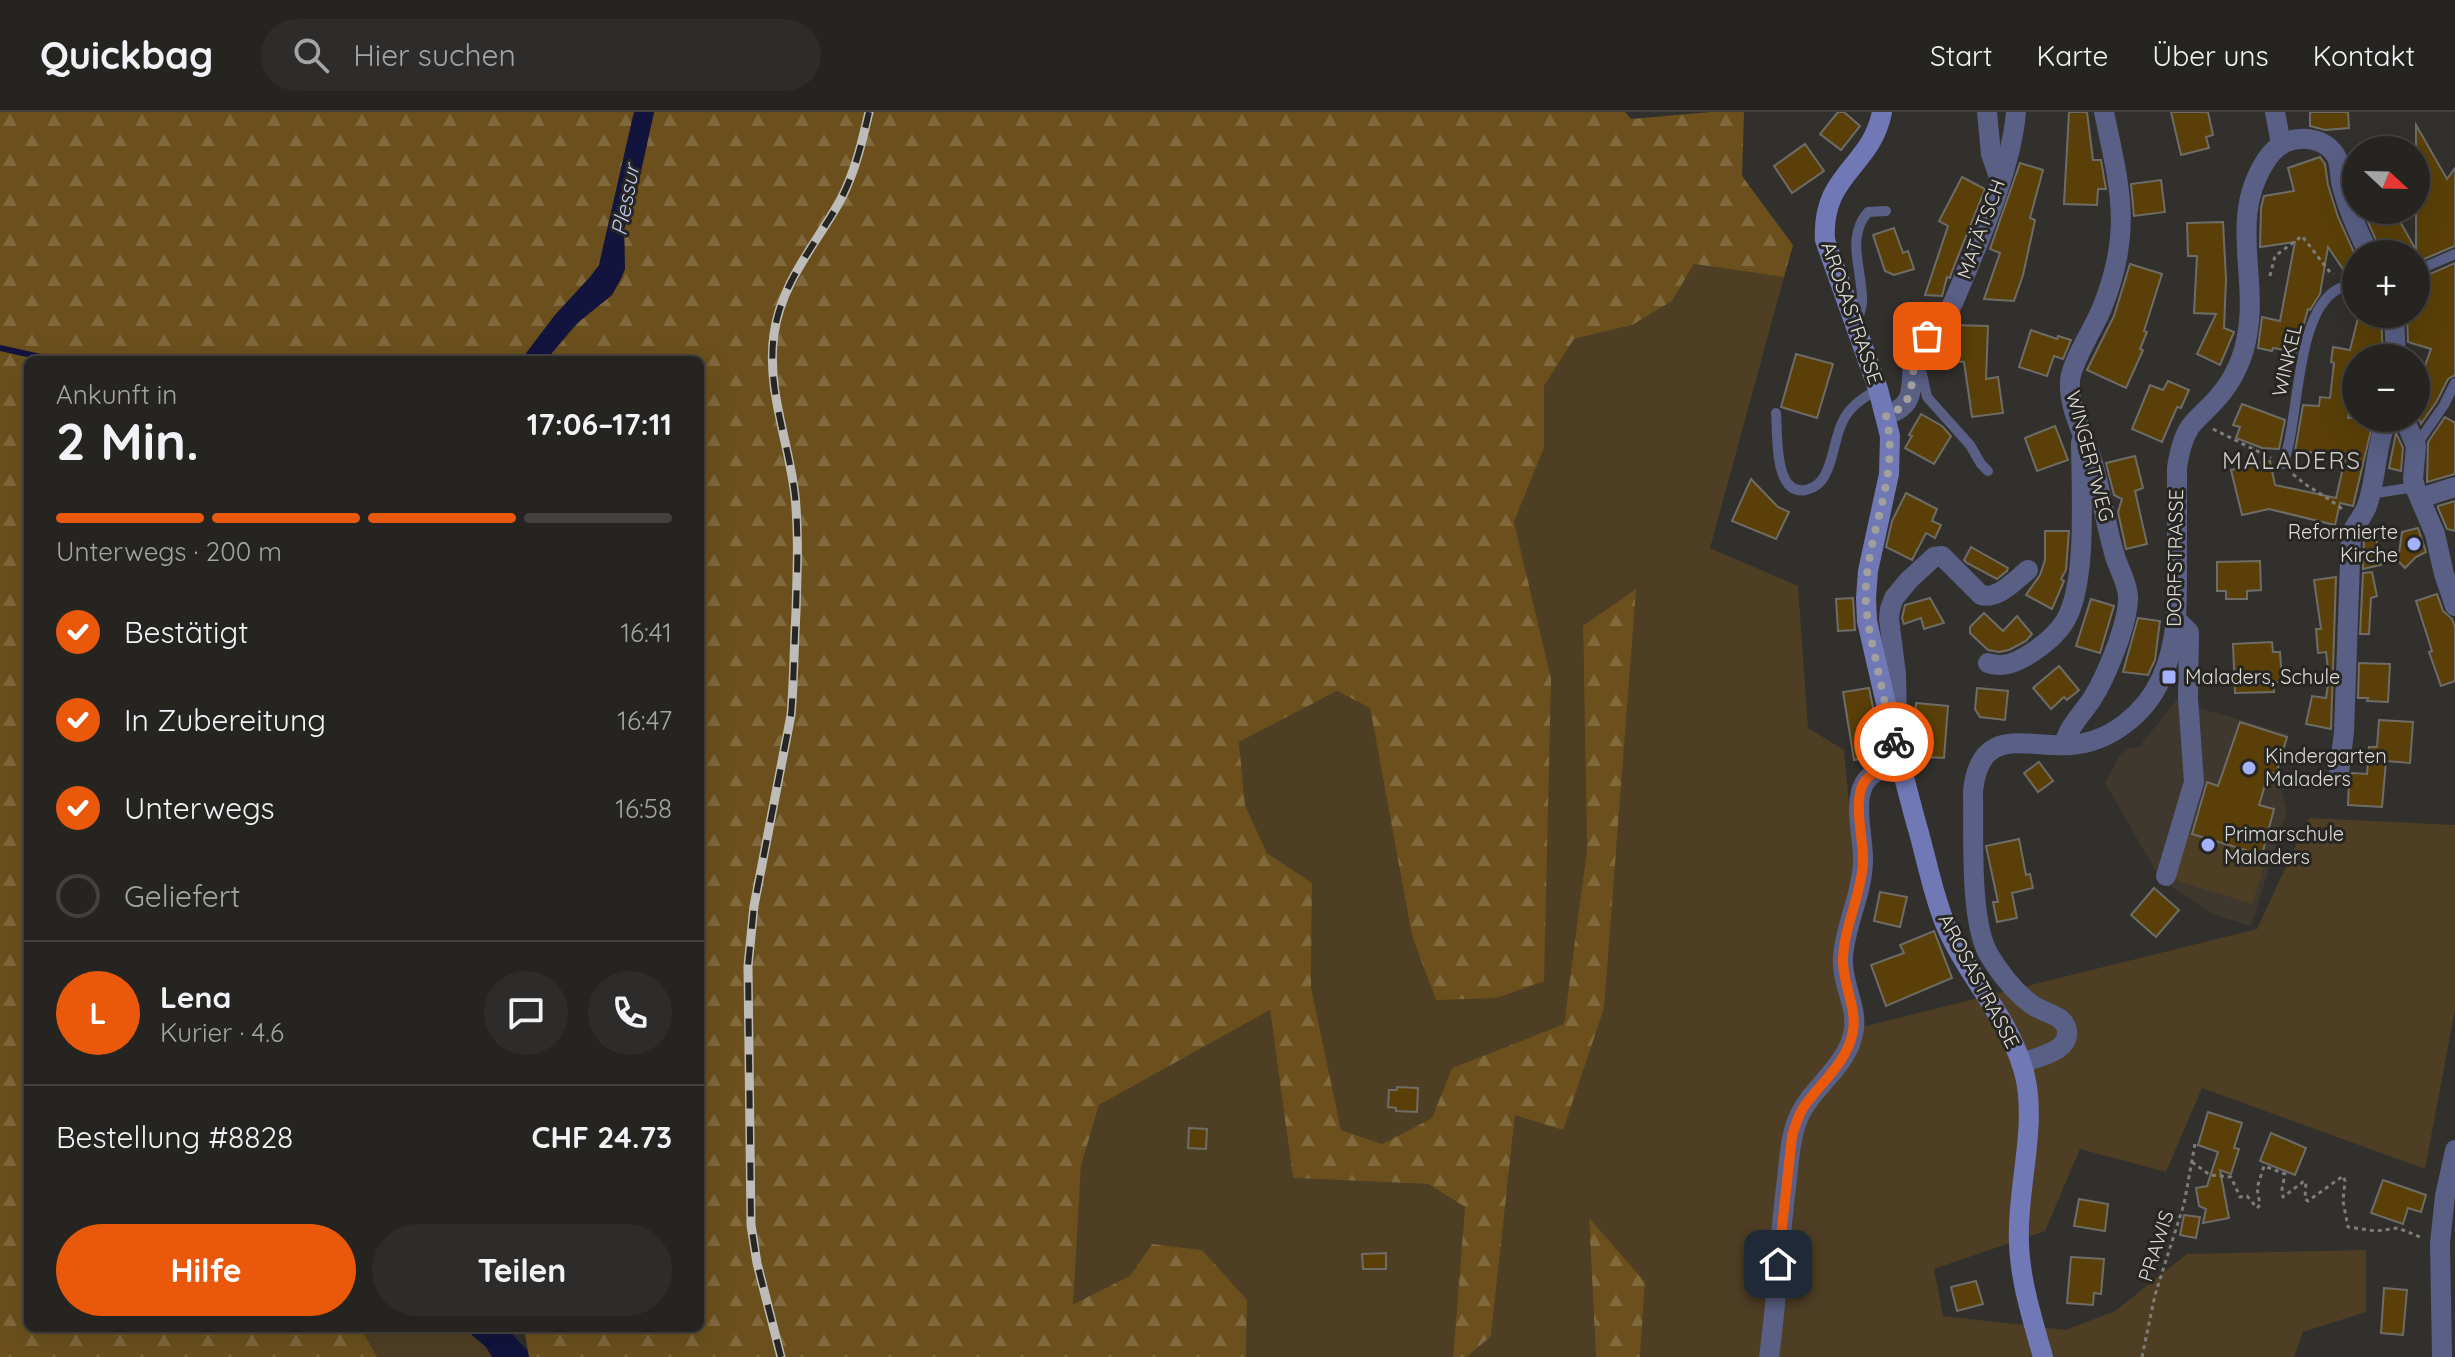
<!DOCTYPE html>
<html lang="de">
<head>
<meta charset="utf-8">
<style>
	body { margin:0; font-family:Quicksand,sans-serif; background:#2e2c2a; color:#f1f3f6; height:100vh; display:flex; flex-direction:column; font-size:30px; white-space:nowrap }
	* { box-sizing:border-box; margin:0 }
	p { font-size:26px; color:#a4a4a5 }
	.icon { flex:none; width:44px; height:44px; fill:none; stroke:currentColor; stroke-width:2; stroke-linecap:round; stroke-linejoin:round }
	.map { position:relative; flex:1; overflow:hidden }
	.drawer { position:absolute; left:24px; top:244px; width:680px; height:976px; display:flex; flex-direction:column; background:#262421; border-radius:12px; box-shadow:0 8px 32px #0002,0 0 0 2px #42413f }
	.drawer>* { flex:none }
	.needle { width:52px; rotate:112deg }
	.controls { position:absolute; left:2342px; top:24px; display:grid; gap:16px }
	.controls a { display:grid; place-items:center; width:88px; height:88px; border-radius:50%; background:#262421; box-shadow:0 8px 32px #0002,0 0 0 2px #42413f; font-size:40px }
	.pin { position:absolute; display:grid; place-items:center; width:68px; height:68px; color:#fff; margin:-34px; border-radius:16px; box-shadow:0 4px 12px #0006 }
	.courier { position:absolute; display:grid; place-items:center; width:80px; height:80px; margin:-40px; border:6px solid #ea580c; border-radius:50%; background:#fff; color:#222; box-shadow:0 2px 10px #0007 }
	.headline em { font-style:normal; font-weight:700 }
	.headline div { display:flex; flex-direction:column-reverse }
	.headline { display:flex; align-items:center; justify-content:space-between; height:136px; padding:0 32px }
	h1 { font-size:52px; font-weight:700; line-height:60px }
	.bar { display:grid; grid-template-columns:repeat(4,1fr); gap:12px 8px; align-content:center; height:96px; padding:0 32px }
	.bar i { height:10px; border-radius:6px; background:#42413f }
	.bar .selected { background:#ea580c }
	.bar p { grid-column:span 4 }
	.line { display:flex; align-items:center; gap:20px; padding:0 32px; border-top:2px solid #42413f }
	.line div { flex:1 }
	.round { display:grid; place-items:center; flex:none; width:84px; height:84px; border-radius:42px; background:#2e2c2a }
	ol { padding:0 32px; list-style:none }
	li { display:flex; align-items:center; gap:24px; height:88px }
	li p { margin-inline-start:auto }
	li .icon { padding:8px; border-radius:50%; background:#ea580c; color:#fff; stroke-width:4 }
	li:last-child { color:#a4a4a5 }
	li i { width:44px; height:44px; border:4px solid #42413f; border-radius:50% }
	.action { display:flex; gap:16px; margin-top:auto; padding:16px 32px }
	.action a { flex:1; height:92px; border-radius:48px; background:#ea580c; color:#fff; font-size:32px; font-weight:700; line-height:92px; text-align:center }
	.action a+a { background:#2e2c2a; color:#f1f3f6 }
	header { display:flex; align-items:center; gap:48px; box-sizing:border-box; height:112px; padding:0 40px; background:#262421; border-bottom:2px solid #42413f }
	header strong { font-size:38px }
	nav { display:flex; gap:44px; margin-inline-start:auto; font-size:28px }
	.search { width:560px; height:72px; background:#2e2c2a; display:flex; align-items:center; gap:20px; box-sizing:border-box; padding:0 28px; border-radius:44px; color:#a4a4a5; font-size:30px }
	.map>svg:first-child { display:block }
</style>
</head>
<body>
<header>
<strong>Quickbag</strong>
<div class="search"><svg class="icon" aria-label="search" viewBox="0 0 24 24"><circle cx="10" cy="10" r="6"/><path d="M15 15l6 6"/></svg>Hier suchen</div>
<nav><a>Start</a><a>Karte</a><a>Über uns</a><a>Kontakt</a></nav>
</header>
<div class="map">
<svg width="2455" height="1245" viewBox="0 0 2455 1245">
	<defs>
		<pattern id="forest-firs" width="22" height="20" patternUnits="userSpaceOnUse" patternTransform="scale(2)"><rect width="22" height="20" fill="#6b501d"/><path d="M5 1l3.5 6h-7zM16 11l3.5 6h-7z" fill="#80693d"/></pattern>
	</defs>
	<rect width="100%" height="100%" fill="#32302c"/>
	<!-- built -->
	<path fill="#3e382f" d="M2179 585 2196 595 2289 622 2277 665 2287 698 2251 814 2215 803 2161 768 2105 671 2119 644 2127 637 2139 635Z"/>
	<!-- green -->
	<g fill="#4e3e24">
		<path d="M1694 152 1784 165 1710 436 1798 474 1808 616 1844 638 1855 756 1833 840 1862 915 2257 817 2309 706 2455 713V897L2425 1057 2202 976 2166 1060 2080 1037 2045 1119 1934 1157 1943 1204 2066 1218 2115 1199 2187 1142 2366 1138V1200L2303 1220 2294 1245H1640L1645 1170 1589 1108 1596 1245H1467L1491 1224 1515 1002 1604 896 1583 515 1587 737 1564 912 1452 956 1432 1006 1382 1032 1341 1018 1311 875 1312 772 1267 741 1245 693 1239 629 1337 579 1370 596 1412 824 1436 888 1551 566 1514 410 1544 336V274L1574 227 1632 213 1672 189Z"/>
		<path d="M2186 720 2267 744 2252 792 2171 767Z"/>
		<path d="M1270 898 1293 1066 1428 1072 1465 1095 1453 1245H1246L1247 1188 1152 1132 1130 1164 1072 1192 1081 1054 1099 993Z"/>
		<path d="M361 1216H464L486 1235 492 1245H377Z"/>
	</g>
	<!-- forest -->
	<g fill="url(#forest-firs)">
		<path d="M0 0H634L599 153 590 165 555 203 521 248H28V1216H361L377 1245H0Z"/>
		<path d="M654 0H1625L1631 7 1711 0H1744L1742 64 1793 133 1784 165 1694 152 1672 189 1632 213 1574 227 1544 274V336L1514 410 1551 566 1544 869 1496 886 1436 888 1412 824 1370 596 1337 579 1239 630 1245 693 1267 741 1312 771 1311 875 1341 1018 1382 1032 1432 1006 1452 956 1564 912 1587 737 1583 514 1636 477 1604 896 1563 1018 1515 1003 1491 1224 1467 1245H1453L1465 1095 1428 1072 1293 1066 1270 898 1099 993 1081 1054 1073 1192 1130 1164 1152 1132 1202 1138 1247 1188 1246 1245H529L524 1216H700V248H546L625 157 624 117 636 82Z"/>
		<path d="M1589 1106 1645 1170 1640 1245H1596Z"/>
	</g>
	<!-- water -->
	<g fill="#13143d">
		<path d="M634 0H654L636 82 624 117 625 157 621 167 612 183 575 213 546 248H521L555 203 590 165 599 153Z"/>
		<path d="M464 1216H506L527 1238 529 1245H492L486 1235Z"/>
	</g>
	<g fill="none" stroke-linecap="round" stroke-linejoin="round">
		<!-- stream -->
		<path stroke="#13143d" stroke-width="6" d="M0 236 54 248"/>
	</g>
	<!-- building -->
	<g fill="#5a4008" stroke="#6e6c67" stroke-width="2">
		<path d="M1838 0H1844L1860 14 1841 38 1820 22Z"/>
		<path d="M2069 0H2087L2093 48H2101L2106 77H2098L2097 93 2064 92Z"/>
		<path d="M2171 0H2208L2213 23 2206 25 2209 36 2181 43Z"/>
		<path d="M2310 0H2348L2349 16 2325 18 2310 14Z"/>
		<path d="M2416 13 2447 67 2455 56V134L2417 150 2416 142H2382L2368 110 2394 99 2416 138Z"/>
		<path d="M1805 32 1824 59 1792 81 1774 54Z"/>
		<path d="M2320 45 2325 52 2328 73 2338 105 2356 145V166H2349L2328 135 2320 182 2310 198 2308 197 2296 240 2273 236 2272 239 2258 236 2262 205 2280 209 2295 130 2260 135 2261 96 2264 84 2294 79 2288 56Z"/>
		<path d="M2020 51 2043 58 2030 106 2035 108 2023 163 2014 189 1984 187 2000 141 1990 137Z"/>
		<path d="M1962 65 1985 77 1951 162 1950 166 1947 165 1942 184 1925 183 1948 114 1939 109Z"/>
		<path d="M2161 68 2165 100 2134 104 2131 72Z"/>
		<path d="M2223 110 2226 167 2224 216 2234 220 2220 253 2197 242 2216 202 2194 201 2197 144H2188L2187 111Z"/>
		<path d="M1894 116 1903 141 1908 139 1914 157 1894 163 1885 159 1873 123Z"/>
		<path d="M2455 151V263L2448 267 2437 289 2421 312 2416 301V279L2431 237 2408 230 2407 202H2416V176L2423 165Z"/>
		<path d="M2130 152 2162 162 2144 219 2147 220 2140 237 2143 238 2126 276 2087 258 2114 204Z"/>
		<path d="M2359 202H2381L2383 246 2368 242V246H2356V270L2348 306H2374L2353 394 2340 391 2335 413 2269 397 2242 403 2231 358 2270 349 2275 373 2336 386 2346 343 2295 339 2303 293 2319 294 2320 285 2330 286 2334 251 2331 250 2333 235 2350 238Z"/>
		<path d="M1954 213 1988 214 1986 267 1998 265 2003 301 1972 305 1964 250 1950 249 1951 216Z"/>
		<path d="M2031 218 2057 227 2058 224 2071 228 2063 247 2054 244 2047 264 2019 255Z"/>
		<path d="M1796 242 1833 252 1817 306 1781 295Z"/>
		<path d="M2168 269 2189 278 2181 296 2177 295 2162 330 2132 317 2150 273 2163 278Z"/>
		<path d="M2242 292 2285 308 2279 337 2262 336 2236 326 2240 315 2233 313Z"/>
		<path d="M1921 302 1942 314 1951 324 1934 352 1905 336 1912 324 1909 323Z"/>
		<path d="M2445 305 2455 311V362L2427 370 2428 330Z"/>
		<path d="M2055 314 2068 348 2037 359 2025 326Z"/>
		<path d="M2396 321 2403 336 2401 359 2389 356Z"/>
		<path d="M2135 344 2143 376 2135 379 2147 432 2126 437 2118 400 2122 387 2114 383 2106 351Z"/>
		<path d="M1751 367 1778 395 1789 400 1776 427 1732 409Z"/>
		<path d="M1906 381 1937 397 1932 409 1941 413 1935 426 1926 421 1912 448 1886 435 1892 409Z"/>
		<path d="M2455 389V419L2447 417 2438 396V394Z"/>
		<path d="M2418 416 2426 440 2416 445 2405 456 2398 449 2402 420Z"/>
		<path d="M2045 419H2069L2066 458 2061 467 2064 469 2052 497 2026 483 2040 463 2045 448Z"/>
		<path d="M2376 427 2381 453 2363 457 2364 428Z"/>
		<path d="M1971 435 2008 456 2007 459 1997 467 1967 451 1964 448Z"/>
		<path d="M2260 449 2261 478 2247 479V487H2226V479H2217V450Z"/>
		<path d="M2372 460 2377 484 2371 486 2369 522H2360L2363 461Z"/>
		<path d="M2336 465 2331 617 2306 612 2312 584 2326 586 2329 566 2326 540 2318 541 2316 517H2321L2314 468Z"/>
		<path d="M2437 482 2443 499 2452 507 2455 515V569L2441 574 2429 540 2432 539 2416 489Z"/>
		<path d="M1853 486 1855 518 1838 519 1836 487Z"/>
		<path d="M1930 486 1944 511 1924 517 1921 506 1904 512 1902 506 1905 493Z"/>
		<path d="M2091 487 2114 494 2100 541 2076 534Z"/>
		<path d="M1984 501 2003 519 2017 504 2032 522 2026 529 2009 538 1999 540 1988 538 1970 521V515Z"/>
		<path d="M2138 506 2160 509 2155 548 2148 563 2123 560Z"/>
		<path d="M2272 530 2273 540H2280L2282 570H2273L2274 580 2235 581 2233 532Z"/>
		<path d="M2359 551 2390 552 2388 590 2367 589 2368 586H2358Z"/>
		<path d="M2059 554 2079 578 2067 588 2064 585 2051 597 2033 576Z"/>
		<path d="M1869 576 1876 610 1869 611 1875 644 1854 648 1843 580Z"/>
		<path d="M1977 576 2008 579 2005 608 1980 605 1975 597Z"/>
		<path d="M1916 591 1948 594 1944 646 1928 645 1930 630 1913 628Z"/>
		<path d="M2379 608 2413 610 2410 651 2386 649 2382 695 2348 693 2349 669 2352 661 2367 662 2369 635H2377Z"/>
		<path d="M2240 610 2287 625 2276 662 2269 660 2259 693 2274 697 2262 743 2192 722 2207 670 2218 674Z"/>
		<path d="M2039 650 2053 669 2038 680 2024 661Z"/>
		<path d="M2019 727 2026 763 2030 762 2033 776 2012 781 2017 806 1997 810 1993 790H1998L1986 734Z"/>
		<path d="M2154 776 2179 798 2156 825 2131 803Z"/>
		<path d="M1880 780 1907 785 1900 815 1874 809Z"/>
		<path d="M1934 819 1952 866 1886 894 1871 853 1904 841 1900 833Z"/>
		<path d="M1397 975 1418 976 1417 1000 1396 999V996L1388 995 1389 978H1397Z"/>
		<path d="M2208 1000 2242 1011 2234 1036 2239 1037 2231 1062 2220 1058 2229 1106 2203 1111 2206 1097 2199 1094 2196 1076 2207 1074 2218 1040 2198 1033Z"/>
		<path d="M1189 1016 1207 1017 1206 1037 1188 1036Z"/>
		<path d="M2271 1021 2306 1036 2295 1063 2260 1049Z"/>
		<path d="M2383 1068 2426 1083 2421 1100 2408 1096 2403 1112 2371 1101Z"/>
		<path d="M2079 1087 2108 1092 2105 1119 2074 1114Z"/>
		<path d="M2184 1103 2200 1105 2196 1126 2180 1123Z"/>
		<path d="M1386 1141V1157H1363L1362 1142Z"/>
		<path d="M2071 1145 2104 1147 2101 1182 2094 1181 2093 1193 2067 1191Z"/>
		<path d="M1976 1169 1983 1192 1957 1199 1951 1175Z"/>
		<path d="M2384 1176 2407 1178 2403 1223 2381 1221Z"/>
	</g>
	<g fill="none" stroke-linecap="round" stroke-linejoin="round">
		<!-- path -->
		<g stroke="#7e7d79" stroke-width="3" stroke-dasharray="4 4" stroke-linecap="butt">
			<path d="M2270 164 2275 144 2302 124 2329 159 2334 162"/>
			<path d="M2213 317 2271 346"/>
			<path d="M2293 362C2309 377 2325 383 2342 397"/>
			<path d="M2192 1050 2210 1063 2231 1065 2240 1085 2247 1084 2257 1096 2260 1093 2257 1076 2264 1054 2285 1062 2282 1077 2283 1085 2303 1070H2306L2305 1087 2308 1089 2343 1064 2345 1069 2343 1089 2348 1115 2376 1119 2398 1116 2420 1125"/>
			<path d="M2142 1245 2155 1183 2184 1092 2195 1032"/>
		</g>
		<!-- service -->
		<g stroke="#595f85" stroke-width="10">
			<path d="M2416 159 2455 142"/>
			<path d="M1857 209C1859 203 1862 196 1862 190 1863 159 1845 126 1868 100L1886 99"/>
			<path d="M1914 257 1922 262 1927 285 1970 333 1981 352 1988 359"/>
			<path d="M1776 301C1778 321 1773 384 1806 378 1814 376 1821 371 1825 363 1835 345 1834 323 1845 305 1853 292 1865 285 1878 277"/>
			<path d="M2417 332 2444 293 2455 271"/>
			<path d="M2283 352C2300 309 2294 201 2338 177 2343 174 2350 174 2356 174"/>
			<path d="M2370 382 2415 375"/>
		</g>
		<!-- minor -->
		<g stroke="#595f85" stroke-width="20">
			<path d="M1987 0 1991 42 2000 68"/>
			<path d="M2275 0 2281 32"/>
			<path d="M2394 202 2396 246"/>
			<path d="M1886 303C1926 291 1903 261 1919 234 1928 217 1945 209 1954 189 1977 133 2011 60 2016 0"/>
			<path d="M2404 306 2416 334 2413 367 2415 375 2435 422 2444 462 2455 494"/>
			<path d="M2420 386 2455 375"/>
			<path d="M1988 551C2003 556 2015 551 2028 543 2041 535 2057 522 2065 509 2088 471 2081 377 2081 330"/>
			<path d="M1893 619 1897 608 1896 562 1889 507 1890 497 1894 486 1909 468 1934 445 1942 444 1981 483C1998 488 2015 468 2028 458"/>
			<path d="M2064 633C2068 615 2082 602 2092 587 2106 565 2129 510 2128 484 2127 469 2119 458 2115 444 2106 415 2102 384 2094 355 2087 327 2068 299 2070 268 2072 249 2094 216 2102 196 2133 119 2120 77 2104 0"/>
			<path d="M2339 661 2344 620 2351 422C2355 412 2363 405 2367 394 2377 366 2375 334 2388 306"/>
			<path d="M2166 764 2194 670 2188 586 2189 520 2176 507"/>
			<path d="M2021 951C2037 945 2070 940 2067 918 2064 903 2045 901 2034 894 2016 882 2000 861 1989 843 1969 809 1974 721 1973 679 1980 612 2026 636 2071 633 2110 630 2145 602 2161 567 2179 529 2177 488 2177 447 2177 417 2177 386 2177 356 2179 342 2182 327 2190 315 2196 307 2204 300 2211 293 2228 276 2241 253 2246 229 2260 167 2228 108 2265 50 2273 37 2284 28 2299 27 2314 25 2329 32 2336 44 2341 53 2339 64 2342 74 2348 98 2358 120 2369 142"/>
			<path d="M1769 1245C1777 1189 1779 1132 1786 1075 1789 1054 1789 1030 1797 1009 1809 976 1849 955 1854 917 1857 893 1841 870 1843 845 1845 813 1862 783 1863 750 1864 728 1853 691 1864 672 1871 658 1886 656 1900 653"/>
			<path d="M2442 1245 2440 1131 2445 1084 2455 1038"/>
		</g>
		<!-- secondary -->
		<path stroke="#7078b5" stroke-width="20" d="M1882 0C1871 56 1821 62 1825 128L1878 277 1890 324 1889 362 1868 459 1866 486 1867 509C1883 580 1899 651 1919 721 1927 750 1933 781 1944 809 1965 863 2011 906 2025 964 2036 1012 2020 1066 2019 1115 2017 1160 2031 1202 2043 1245"/>
		<!-- rail casing -->
		<g stroke="#bebcb9" stroke-width="9">
			<path id="rail" d="M781 1245 757 1151 751 1113 748 854 754 794 791 603C794 569 794 534 796 500 797 461 799 423 795 384 789 330 766 277 774 222 781 170 817 131 841 87 855 60 862 30 869 0"/>
		</g>
		<!-- rail -->
		<use href="#rail" stroke="#282622" stroke-width="6" stroke-dasharray="18" stroke-linecap="butt"/>
	</g>
	<g fill="none" stroke-linecap="round" stroke-linejoin="round">
		<!-- done -->
		<path stroke="#a1a09c" stroke-width="8" stroke-dasharray="0 14.4" d="M1894 630C1888 606 1883 582 1878 558 1872 530 1864 502 1866 473 1870 414 1900 362 1886 303 1927 291 1901 251 1927 224"/>
		<!-- route -->
		<path stroke="#ea580c" stroke-width="10" d="M1778 1152 1792 1024C1795 1014 1798 1004 1803 996 1820 971 1848 950 1853 919 1857 895 1842 871 1843 847 1844 814 1861 784 1863 751 1864 729 1853 692 1863 672 1871 658 1886 656 1900 653L1894 630"/>
	</g>
	<!-- markers -->
	<g fill="#a6b1fc" stroke="#282622" stroke-width="3">
		<circle cx="2414" cy="432" r="8"/>
		<rect x="2161" y="557" width="16" height="16" rx="4"/>
		<circle cx="2249" cy="656" r="8"/>
		<circle cx="2208" cy="733" r="8"/>
	</g>
	<g text-anchor="middle" stroke-width="6" stroke-linejoin="round" paint-order="stroke">
		<!-- street labels -->
		<g font-size="20" fill="#dddcd9" stroke="#282622">
			<text transform="translate(1981 117) rotate(-70)" y="7">MATÄTSCH</text>
			<text transform="translate(1852 201) rotate(71)" y="7">AROSASTRASSE</text>
			<text transform="translate(2287 248) rotate(-77)" y="7">WINKEL</text>
			<text transform="translate(2090 344) rotate(75)" y="7">WINGERTWEG</text>
			<text transform="translate(2175 446) rotate(-89)" y="7">DORFSTRASSE</text>
			<text transform="translate(1979 869) rotate(62)" y="7">AROSASTRASSE</text>
			<text transform="translate(2156 1134) rotate(-72)" y="7">PRAWIS</text>
		</g>
		<!-- poi labels -->
		<g font-size="20" fill="#dddcd9" stroke="#282622" text-anchor="start">
			<text x="2398" y="427" text-anchor="end">Reformierte<tspan x="2398" dy="23">Kirche</tspan></text>
			<text x="2185" y="572">Maladers, Schule</text>
			<text x="2265" y="651">Kindergarten<tspan x="2265" dy="23">Maladers</tspan></text>
			<text x="2224" y="729">Primarschule<tspan x="2224" dy="23">Maladers</tspan></text>
		</g>
		<!-- water labels -->
		<g font-size="22" font-style="italic" fill="#bfc7f4" stroke="#282622">
			<text transform="translate(625 88) rotate(-79)" y="8">Plessur</text>
		</g>
		<!-- quarter labels -->
		<g font-size="24" letter-spacing="2" fill="#cecbc7" stroke="#282622">
			<text x="2292" y="357">MALADERS</text>
		</g>
	</g>
</svg>
<div class="controls">
<a><svg class="needle" viewBox="-14 -14 28 28"><path d="M0-13l5 13h-10z" fill="#e53935"/><path d="M0 13l5-13h-10z" fill="#a4a4a5"/></svg></a>
<a>+</a>
<a>−</a>
</div>
<div class="pin" style="left:1927px;top:224px;background:#ea580c"><svg class="icon" aria-label="bag" viewBox="0 0 24 24"><path d="M5 8h14l-1 12H6zM9 8a3 3 0 0 1 6 0"/></svg></div>
<div class="pin" style="left:1778px;top:1152px;background:#1f2937"><svg class="icon" aria-label="home" viewBox="0 0 24 24"><path d="M3 11l9-7 9 7M6 9v11h12V9"/></svg></div>
<div class="courier" style="left:1894px;top:630px"><svg class="icon" aria-label="bike" viewBox="0 0 24 24"><circle cx="6" cy="16" r="4"/><circle cx="18" cy="16" r="4"/><path d="M6 16l4-8h5l3 8M10 8l3 8H6M13 5h3"/></svg></div>
<section class="drawer">
<div class="headline"><div><h1>2 Min.</h1><p>Ankunft in</p></div><em>17:06–17:11</em></div>
<div class="bar"><i class="selected"></i><i class="selected"></i><i class="selected"></i><i></i><p>Unterwegs · 200 m</p></div>
<ol>
<li><svg class="icon" aria-label="check" viewBox="0 0 24 24"><path d="M5 12l5 5 9-10"/></svg>Bestätigt<p>16:41</p></li>
<li><svg class="icon" aria-label="check" viewBox="0 0 24 24"><path d="M5 12l5 5 9-10"/></svg>In Zubereitung<p>16:47</p></li>
<li><svg class="icon" aria-label="check" viewBox="0 0 24 24"><path d="M5 12l5 5 9-10"/></svg>Unterwegs<p>16:58</p></li>
<li><i></i>Geliefert</li>
</ol>
<div class="line" style="height:144px"><b class="round" style="background:#ea580c;color:#fff">L</b><div><b>Lena</b><p>Kurier · 4.6</p></div><a class="round"><svg class="icon" aria-label="chat" viewBox="0 0 24 24"><path d="M4 5h16v11H9l-5 4z"/></svg></a><a class="round"><svg class="icon" aria-label="phone" viewBox="0 0 24 24"><path d="M5 4h4l2 5-3 2q2 4 5 5l2-3 5 2v4C11 20 4 13 5 4z"/></svg></a></div>
<div class="line" style="height:104px"><div>Bestellung #8828</div><b>CHF 24.73</b></div>
<div class="action"><a>Hilfe</a><a>Teilen</a></div>
</section>
</div>
</body>
</html>
